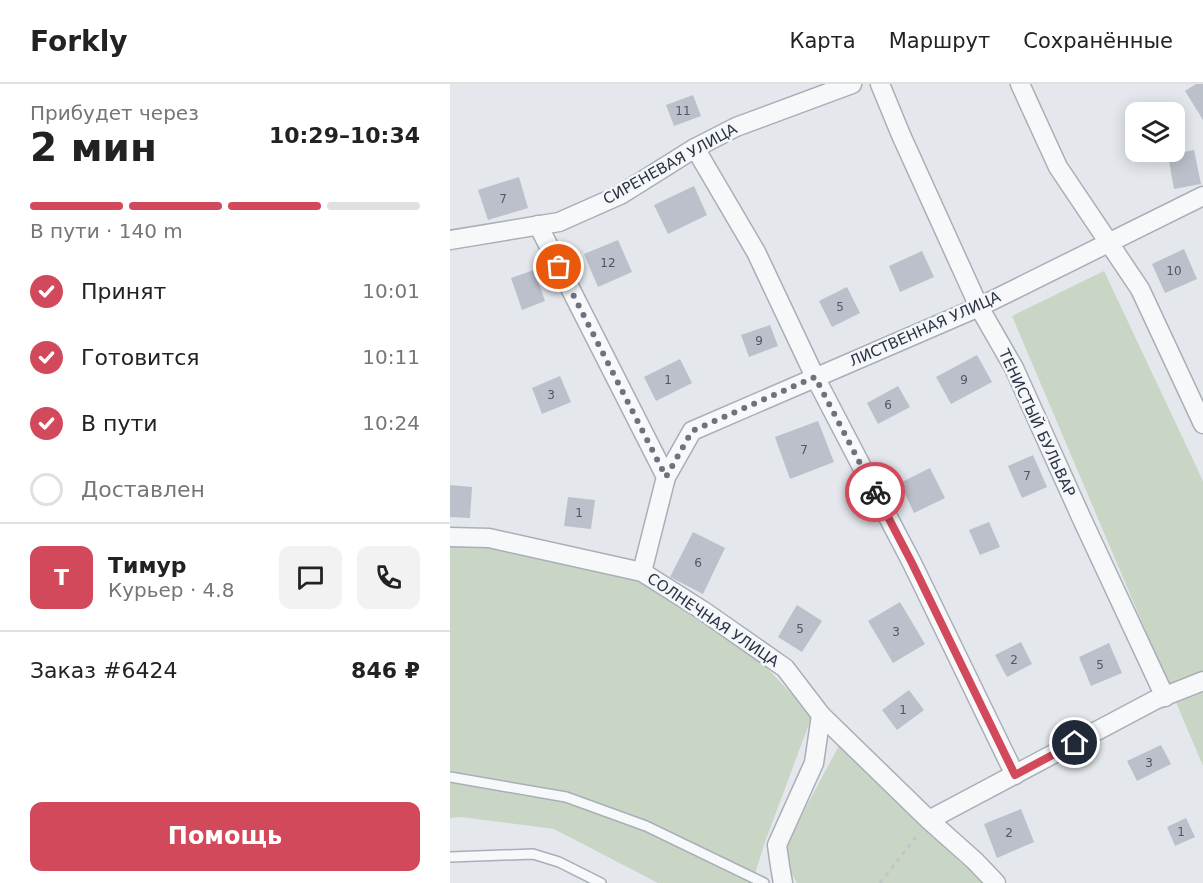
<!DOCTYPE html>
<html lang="ru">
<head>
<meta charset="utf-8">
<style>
	body { margin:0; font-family:"DejaVu Sans",sans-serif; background:#f2f2f2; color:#222; height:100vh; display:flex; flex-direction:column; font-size:22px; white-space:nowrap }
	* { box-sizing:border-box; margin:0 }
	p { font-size:20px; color:#767676 }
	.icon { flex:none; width:33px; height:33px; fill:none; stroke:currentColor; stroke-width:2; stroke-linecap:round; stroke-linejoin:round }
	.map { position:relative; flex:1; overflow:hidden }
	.panel { display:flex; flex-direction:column; background:#fff; width:450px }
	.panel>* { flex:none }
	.tools { position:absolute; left:675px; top:18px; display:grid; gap:12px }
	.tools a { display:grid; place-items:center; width:60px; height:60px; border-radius:12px; background:#fff; box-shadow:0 3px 15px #0003; font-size:30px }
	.pin { position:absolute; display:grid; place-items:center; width:51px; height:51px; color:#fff; margin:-26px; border:3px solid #fff; border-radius:50%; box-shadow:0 2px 6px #0007 }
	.courier { position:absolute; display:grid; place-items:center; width:60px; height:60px; margin:-30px; border:4px solid #d1495b; border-radius:50%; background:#fff; color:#222; box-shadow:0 2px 8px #0007 }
	.headline em { font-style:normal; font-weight:800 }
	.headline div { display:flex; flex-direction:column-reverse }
	.headline { display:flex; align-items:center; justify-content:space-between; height:102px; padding:0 30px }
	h1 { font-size:39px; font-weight:800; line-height:45px }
	.bar { display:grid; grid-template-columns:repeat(4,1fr); gap:9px 6px; align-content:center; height:72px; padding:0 30px }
	.bar i { height:8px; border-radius:4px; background:#e0e0e0 }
	.bar .on { background:#d1495b }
	.bar p { grid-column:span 4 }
	.line { display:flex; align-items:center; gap:15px; padding:0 30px; border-top:2px solid #e0e0e0 }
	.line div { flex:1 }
	.round { display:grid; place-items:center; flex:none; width:63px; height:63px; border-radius:12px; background:#f2f2f2 }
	ol { padding:0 30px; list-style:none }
	li { display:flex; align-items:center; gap:18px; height:66px }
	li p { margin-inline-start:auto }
	li .icon { padding:6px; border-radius:50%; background:#d1495b; color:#fff; stroke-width:4 }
	li:last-child { color:#767676 }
	li i { width:33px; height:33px; border:3px solid #e0e0e0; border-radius:50% }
	.action { display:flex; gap:12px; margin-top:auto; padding:12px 30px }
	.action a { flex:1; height:69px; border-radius:12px; background:#d1495b; color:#fff; font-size:24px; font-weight:800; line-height:69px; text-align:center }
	header { display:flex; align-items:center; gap:36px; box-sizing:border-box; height:84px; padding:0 30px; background:#fff; border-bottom:2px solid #e0e0e0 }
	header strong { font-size:28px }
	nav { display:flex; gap:33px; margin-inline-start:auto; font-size:21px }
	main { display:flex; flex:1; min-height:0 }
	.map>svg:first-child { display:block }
</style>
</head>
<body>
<header>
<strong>Forkly</strong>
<nav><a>Карта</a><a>Маршрут</a><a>Сохранённые</a></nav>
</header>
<main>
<section class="panel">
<div class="headline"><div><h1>2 мин</h1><p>Прибудет через</p></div><em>10:29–10:34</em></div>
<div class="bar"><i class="on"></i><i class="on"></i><i class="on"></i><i></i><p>В пути · 140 m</p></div>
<ol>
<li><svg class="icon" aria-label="check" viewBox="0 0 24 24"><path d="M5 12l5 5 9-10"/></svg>Принят<p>10:01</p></li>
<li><svg class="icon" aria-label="check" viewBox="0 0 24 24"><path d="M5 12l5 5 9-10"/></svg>Готовится<p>10:11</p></li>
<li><svg class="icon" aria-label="check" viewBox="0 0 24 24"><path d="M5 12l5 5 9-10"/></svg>В пути<p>10:24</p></li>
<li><i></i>Доставлен</li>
</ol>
<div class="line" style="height:108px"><b class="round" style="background:#d1495b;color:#fff">Т</b><div><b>Тимур</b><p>Курьер · 4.8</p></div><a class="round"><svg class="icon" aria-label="chat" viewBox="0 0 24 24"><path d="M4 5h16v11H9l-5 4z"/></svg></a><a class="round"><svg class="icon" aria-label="phone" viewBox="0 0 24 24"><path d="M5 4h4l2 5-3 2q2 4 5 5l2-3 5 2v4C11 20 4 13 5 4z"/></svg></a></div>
<div class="line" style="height:78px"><div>Заказ #6424</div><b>846 ₽</b></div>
<div class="action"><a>Помощь</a></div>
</section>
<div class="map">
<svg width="753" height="799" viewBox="0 0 753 799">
	<rect width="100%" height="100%" fill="#e4e7ec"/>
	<!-- green -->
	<g fill="#c9d6c5">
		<path d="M654 187 753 397V682L562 232Z"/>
		<path d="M30 461 180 491 305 571 362 632 315 758 302 799H208L104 745 11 733 0 734V462Z"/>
		<path d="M390 660 511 779 538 799H347L338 783 337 758Z"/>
	</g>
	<!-- building -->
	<g fill="#bbc0ca">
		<path d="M746 0H753V36L735 7Z"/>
		<path d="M243 11 251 32 224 42 216 21Z"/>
		<path d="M744 66 751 100 724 105 718 71Z"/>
		<path d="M69 93 78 124 38 136 28 106Z"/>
		<path d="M244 102 257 131 218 150 204 121Z"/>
		<path d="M168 156 182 188 148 203 134 170Z"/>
		<path d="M734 165 747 195 715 209 702 180Z"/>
		<path d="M472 167 484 193 450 208 439 182Z"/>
		<path d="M84 186 95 217 72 226 61 194Z"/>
		<path d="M397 203 410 229 382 243 369 217Z"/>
		<path d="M320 241 328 262 299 273 291 251Z"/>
		<path d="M527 271 542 298 501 320 486 293Z"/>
		<path d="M230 275 242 299 206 317 194 293Z"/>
		<path d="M110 292 121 318 92 330 82 304Z"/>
		<path d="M448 302 460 323 428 340 417 319Z"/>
		<path d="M368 337 384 378 340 395 325 353Z"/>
		<path d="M583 371 597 403 572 414 558 382Z"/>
		<path d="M480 384 495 414 464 429 450 399Z"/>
		<path d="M0 401 22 403 20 434 0 433Z"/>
		<path d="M118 413 145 416 141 445 114 442Z"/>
		<path d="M539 438 550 463 530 471 519 446Z"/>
		<path d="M243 448 275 464 253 510 220 493Z"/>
		<path d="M450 518 475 560 443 579 418 537Z"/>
		<path d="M347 521 372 537 352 568 328 553Z"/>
		<path d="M571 558 582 580 557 593 545 571Z"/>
		<path d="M659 559 672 589 641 602 629 573Z"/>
		<path d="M459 606 474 626 447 646 432 626Z"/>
		<path d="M711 661 721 680 687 697 677 677Z"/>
		<path d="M571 725 584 758 547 774 534 740Z"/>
		<path d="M736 734 745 753 725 762 717 743Z"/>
	</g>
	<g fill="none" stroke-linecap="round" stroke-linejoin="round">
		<!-- service casing -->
		<g stroke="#a9aeb7" stroke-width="12">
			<g id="service">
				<path d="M0 693 116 713 196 742 314 799"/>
				<path d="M0 773 83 770 109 778 151 799"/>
			</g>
		</g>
		<!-- minor casing -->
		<g stroke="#a9aeb7" stroke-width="21">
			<g id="minor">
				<path d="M430 0 451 51 529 223 564 284 631 433 715 613"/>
				<path d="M570 0 608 83 690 205 753 340"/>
				<path d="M245 64 306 168 365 293 462 479 565 691"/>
				<path d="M88 141 216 393 192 488"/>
				<path d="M0 156 109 138 170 111 245 64 286 43 402 0"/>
				<path d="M216 393 242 347 529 223 753 112"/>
				<path d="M0 453 39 454 192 488 252 526 335 584 371 631 479 736 525 777 546 799"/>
				<path d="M479 736 705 616 753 597"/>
				<path d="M333 799 330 782 327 761 364 679 371 631"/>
			</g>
		</g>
		<!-- path -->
		<path stroke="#c2c5cb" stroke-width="3" stroke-dasharray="4.5 4.5" stroke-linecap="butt" d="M430 799 469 749"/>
		<!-- service -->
		<use href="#service" stroke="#f7f8fa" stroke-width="9"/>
		<!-- minor -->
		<use href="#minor" stroke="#f7f8fa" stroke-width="18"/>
	</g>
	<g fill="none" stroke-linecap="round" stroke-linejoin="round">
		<!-- done -->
		<path stroke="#6c737f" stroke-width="6" stroke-dasharray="0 10.8" d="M109 183 216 393 242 347 365 293 425 408"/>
		<!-- route -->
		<path stroke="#d1495b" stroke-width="8" d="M425 408 462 479 565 691 625 659"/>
	</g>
	<g text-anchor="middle" stroke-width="5" stroke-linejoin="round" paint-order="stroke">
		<!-- number labels -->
		<g font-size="12" fill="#4f5766">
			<text x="233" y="31">11</text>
			<text x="53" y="119">7</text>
			<text x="158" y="183">12</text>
			<text x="724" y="191">10</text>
			<text x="390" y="227">5</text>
			<text x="309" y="261">9</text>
			<text x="218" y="300">1</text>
			<text x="514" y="300">9</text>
			<text x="101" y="315">3</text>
			<text x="438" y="325">6</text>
			<text x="354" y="370">7</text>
			<text x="577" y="396">7</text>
			<text x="129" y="433">1</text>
			<text x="248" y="483">6</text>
			<text x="350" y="549">5</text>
			<text x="446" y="552">3</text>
			<text x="564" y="580">2</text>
			<text x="650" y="585">5</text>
			<text x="453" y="630">1</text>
			<text x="699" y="683">3</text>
			<text x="731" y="752">1</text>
			<text x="559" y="753">2</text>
		</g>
		<!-- street labels -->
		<g font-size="15" fill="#2b3445" stroke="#f4f6f9">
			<text transform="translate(220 80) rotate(-29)" y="5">СИРЕНЕВАЯ УЛИЦА</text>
			<text transform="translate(475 245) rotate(-24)" y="5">ЛИСТВЕННАЯ УЛИЦА</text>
			<text transform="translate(587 339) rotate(65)" y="5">ТЕНИСТЫЙ БУЛЬВАР</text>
			<text transform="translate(263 536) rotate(34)" y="5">СОЛНЕЧНАЯ УЛИЦА</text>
		</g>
	</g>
</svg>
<div class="tools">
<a><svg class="icon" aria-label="layers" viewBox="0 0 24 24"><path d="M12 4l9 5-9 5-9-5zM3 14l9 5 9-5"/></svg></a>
</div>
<div class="pin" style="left:109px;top:183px;background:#ea580c"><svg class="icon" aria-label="bag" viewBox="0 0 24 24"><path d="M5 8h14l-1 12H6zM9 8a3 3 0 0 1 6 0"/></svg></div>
<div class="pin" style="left:625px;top:659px;background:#1f2937"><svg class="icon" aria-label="home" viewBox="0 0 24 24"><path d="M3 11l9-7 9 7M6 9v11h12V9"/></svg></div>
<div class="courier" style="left:425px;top:408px"><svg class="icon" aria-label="bike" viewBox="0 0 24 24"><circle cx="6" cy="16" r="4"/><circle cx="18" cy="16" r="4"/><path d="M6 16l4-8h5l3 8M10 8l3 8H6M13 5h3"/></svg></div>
</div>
</main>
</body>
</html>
